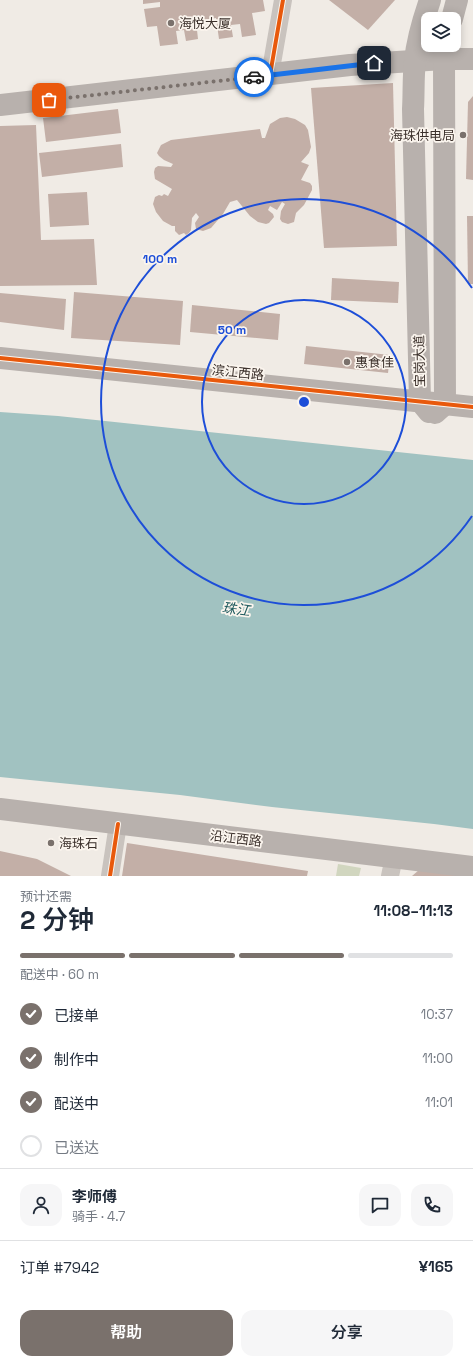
<!DOCTYPE html>
<html lang="zh">
<head>
<meta charset="utf-8">
<style>
	body { margin:0; font-family:"Space Grotesk","Noto Sans SC",sans-serif; background:#f6f6f7; color:#1f2937; height:100vh; display:flex; flex-direction:column; font-size:15px; white-space:nowrap }
	* { box-sizing:border-box; margin:0 }
	p { font-size:13px; color:#747a83 }
	.icon { flex:none; width:22px; height:22px; fill:none; stroke:currentColor; stroke-width:2; stroke-linecap:round; stroke-linejoin:round }
	.map { position:relative; height:876px; overflow:hidden }
	.details { display:flex; flex-direction:column; background:#fff; flex:1 }
	.details>* { flex:none }
	.controls { position:absolute; left:421px; top:12px; display:grid; gap:8px }
	.controls a { display:grid; place-items:center; width:40px; height:40px; border-radius:8px; background:#fff; box-shadow:0 2px 10px #0003; font-size:20px }
	.pin { position:absolute; display:grid; place-items:center; width:34px; height:34px; color:#fff; margin:-17px; border-radius:8px; box-shadow:0 2px 6px #0006 }
	.courier { position:absolute; display:grid; place-items:center; width:40px; height:40px; margin:-20px; border:3px solid #1a73e8; border-radius:50%; background:#fff; color:#222; box-shadow:0 1px 5px #0007 }
	.summary em { font-style:normal; font-weight:600 }
	.summary div { display:flex; flex-direction:column-reverse }
	.summary { display:flex; align-items:center; justify-content:space-between; height:68px; padding:0 20px }
	h1 { font-size:26px; font-weight:600; line-height:30px }
	.bar { display:grid; grid-template-columns:repeat(4,1fr); gap:6px 4px; align-content:center; height:48px; padding:0 20px }
	.bar i { height:5px; border-radius:3px; background:#e0e1e3 }
	.bar .selected { background:#7a716c }
	.bar p { grid-column:span 4 }
	.line { display:flex; align-items:center; gap:10px; padding:0 20px; border-top:1px solid #e0e1e3 }
	.line div { flex:1 }
	.round { display:grid; place-items:center; flex:none; width:42px; height:42px; border-radius:12px; background:#f6f6f7 }
	ol { padding:0 20px; list-style:none }
	li { display:flex; align-items:center; gap:12px; height:44px }
	li p { margin-inline-start:auto }
	li .icon { padding:4px; border-radius:50%; background:#7a716c; color:#fff; stroke-width:4 }
	li:last-child { color:#747a83 }
	li i { width:22px; height:22px; border:2px solid #e0e1e3; border-radius:50% }
	.button { display:flex; gap:8px; margin-top:auto; padding:8px 20px }
	.button a { flex:1; height:46px; border-radius:12px; background:#7a716c; color:#fff; font-size:16px; font-weight:600; line-height:46px; text-align:center }
	.button a+a { background:#f6f6f7; color:#1f2937 }
	.map>svg:first-child { display:block }
</style>
</head>
<body>
<div class="map">
<svg width="473" height="876" viewBox="0 0 473 876">
	<rect width="100%" height="100%" fill="#f0ebe5"/>
	<!-- green -->
	<path fill="#d1d6bf" d="M338 864 361 868 359 876H336Z"/>
	<!-- water -->
	<path fill="#a1c2c1" d="M0 412 58 416 473 460V829L434 824 272 807 180 795 0 777Z"/>
	<!-- building -->
	<g fill="#c3afa7">
		<path d="M143 0H263L265 11 252 13 256 35 242 37 240 24 231 25 233 37 219 39 216 18 196 21 198 39 186 41 184 30 176 31 178 44 160 46 157 26 147 27 144 9 160 7V2L143 4Z"/>
		<path d="M329 0H395L368 30Z"/>
		<path d="M393 83 397 246 324 248 311 88Z"/>
		<path d="M473 96V180L466 179 468 102Z"/>
		<path d="M118 109 121 133 46 142 43 118Z"/>
		<path d="M287 117 295 119 305 125 308 130 311 147 309 153 301 162 309 165 301 180 310 183 312 186V190L304 205 296 213 294 222 288 224 282 222 280 219 281 211 285 204 282 202 277 210 270 206 268 210 273 214 274 217 269 223 266 224 258 222 250 216 237 200 230 202 223 214 211 228 203 231 196 229 195 223 199 217 196 213 192 218 191 230 189 233 186 235 184 233 179 235 175 231V226H172L163 221 156 212 153 204 155 197 159 195 162 196 164 194 168 196 172 189 155 179 154 172 155 168 158 166 171 167 173 164 164 160 159 156 157 153 161 145 171 140 260 129 262 138H265L270 124 280 118Z"/>
		<path d="M36 125 41 240 94 239 97 285 0 286V126Z"/>
		<path d="M121 144 123 167 42 177 39 153Z"/>
		<path d="M87 192 89 225 50 227 48 194Z"/>
		<path d="M467 216H473V284H468Z"/>
		<path d="M332 278 399 282 398 303 331 300Z"/>
		<path d="M74 292 183 301 180 345 71 338Z"/>
		<path d="M0 293 66 299 64 330 0 322Z"/>
		<path d="M192 305 280 314 278 340 190 332Z"/>
		<path d="M306 346 390 355 388 373 304 364Z"/>
		<path d="M127 843 308 871 307 876H122Z"/>
		<path d="M0 851 37 859 71 876H0Z"/>
		<path d="M419 870 473 876H412Z"/>
	</g>
	<g fill="none" stroke-linecap="round" stroke-linejoin="round">
		<!-- minor -->
		<g stroke="#c9c3be" stroke-width="18">
			<path d="M270 75 283 0"/>
			<path d="M110 876 118 824"/>
			<path d="M390 876 394 857"/>
		</g>
		<!-- major -->
		<g stroke="#b8b1ad" stroke-width="22">
			<path d="M452 19 457 0"/>
			<path d="M0 105 350 65 444 59H473"/>
			<path d="M0 358 473 407"/>
			<path d="M429 412 420 401 413 109C414 93 413 77 415 61 417 41 423 20 430 0"/>
			<path d="M435 413 445 404 444 59 446 45"/>
			<path d="M0 809 473 867"/>
		</g>
		<!-- cycleway casing -->
		<g stroke="#fbf5ee" stroke-width="6">
			<g id="cycleway">
				<path d="M270 75 283 0"/>
				<path d="M0 358 473 407"/>
				<path d="M110 876 118 824"/>
			</g>
		</g>
		<!-- cycleway -->
		<use href="#cycleway" stroke="#e8590c" stroke-width="4"/>
	</g>
	<g fill="none" stroke-linecap="round" stroke-linejoin="round">
		<!-- done -->
		<path stroke="#7a716c" stroke-width="4" stroke-dasharray="0 7.2" d="M49 100 254 77"/>
		<!-- route -->
		<path stroke="#1a73e8" stroke-width="5" d="M254 77 374 63"/>
	</g>
	<!-- distance rings -->
	<g fill="none" stroke="#1d4ed8" stroke-width="2">
		<circle cx="304" cy="402" r="102"/>
		<path d="M472 516A203 203 0 1 1 472 288"/>
	</g>
	<!-- markers -->
	<g fill="#7a716c" stroke="#fbf5ee" stroke-width="1.5">
		<circle cx="171" cy="23" r="4"/>
		<circle cx="463" cy="135" r="4"/>
		<circle cx="347" cy="362" r="4"/>
		<circle cx="51" cy="843" r="4"/>
	</g>
	<g text-anchor="middle" stroke-width="3.5" stroke-linejoin="round" paint-order="stroke">
		<!-- poi labels -->
		<g font-size="13" fill="#3b302b" stroke="#fbf5ee" text-anchor="start">
			<text x="179" y="28">海悦大厦</text>
			<text x="455" y="140" text-anchor="end">海珠供电局</text>
			<text x="355" y="367">惠食佳</text>
			<text x="59" y="848">海珠石</text>
		</g>
		<!-- street labels -->
		<g font-size="13" fill="#3b302b" stroke="#fbf5ee">
			<text transform="translate(419 361) rotate(-91)" y="5">宝岗大道</text>
			<text transform="translate(238 372) rotate(6)" y="5">滨江西路</text>
			<text transform="translate(236 838) rotate(7)" y="5">沿江西路</text>
		</g>
		<!-- water labels -->
		<g font-size="14" font-style="italic" fill="#1f5a5e" stroke="#fbf5ee">
			<text transform="translate(236 609) rotate(7)" y="5">珠江</text>
		</g>
	</g>
	<circle cx="304" cy="402" r="6" fill="#1d4ed8" stroke="#fbf5ee" stroke-width="2"/>
	<g font-size="12" text-anchor="middle" font-weight="bold" fill="#1d4ed8" stroke="#fbf5ee" stroke-width="3.5" stroke-linejoin="round" paint-order="stroke">
		<text x="160" y="263">100 m</text>
		<text x="232" y="334">50 m</text>
	</g>
</svg>
<div class="controls">
<a><svg class="icon" aria-label="layers" viewBox="0 0 24 24"><path d="M12 4l9 5-9 5-9-5zM3 14l9 5 9-5"/></svg></a>
</div>
<div class="pin" style="left:49px;top:100px;background:#ea580c"><svg class="icon" aria-label="bag" viewBox="0 0 24 24"><path d="M5 8h14l-1 12H6zM9 8a3 3 0 0 1 6 0"/></svg></div>
<div class="pin" style="left:374px;top:63px;background:#1f2937"><svg class="icon" aria-label="home" viewBox="0 0 24 24"><path d="M3 11l9-7 9 7M6 9v11h12V9"/></svg></div>
<div class="courier" style="left:254px;top:77px"><svg class="icon" aria-label="car" viewBox="0 0 24 24"><path d="M5 17H2v-5l4-1 3-4h7l3 4 3 1v5h-3M9 17h6M6 11h13"/><circle cx="7" cy="17" r="2"/><circle cx="17" cy="17" r="2"/></svg></div>
</div>
<section class="details">
<div class="summary"><div><h1>2 分钟</h1><p>预计还需</p></div><em>11:08–11:13</em></div>
<div class="bar"><i class="selected"></i><i class="selected"></i><i class="selected"></i><i></i><p>配送中 · 60 m</p></div>
<ol>
<li><svg class="icon" aria-label="check" viewBox="0 0 24 24"><path d="M5 12l5 5 9-10"/></svg>已接单<p>10:37</p></li>
<li><svg class="icon" aria-label="check" viewBox="0 0 24 24"><path d="M5 12l5 5 9-10"/></svg>制作中<p>11:00</p></li>
<li><svg class="icon" aria-label="check" viewBox="0 0 24 24"><path d="M5 12l5 5 9-10"/></svg>配送中<p>11:01</p></li>
<li><i></i>已送达</li>
</ol>
<div class="line" style="height:72px"><a class="round"><svg class="icon" aria-label="person" viewBox="0 0 24 24"><circle cx="12" cy="8" r="4"/><path d="M4 21q1-7 8-7t8 7"/></svg></a><div><b>李师傅</b><p>骑手 · 4.7</p></div><a class="round"><svg class="icon" aria-label="chat" viewBox="0 0 24 24"><path d="M4 5h16v11H9l-5 4z"/></svg></a><a class="round"><svg class="icon" aria-label="phone" viewBox="0 0 24 24"><path d="M5 4h4l2 5-3 2q2 4 5 5l2-3 5 2v4C11 20 4 13 5 4z"/></svg></a></div>
<div class="line" style="height:52px"><div>订单 #7942</div><b>¥165</b></div>
<div class="button"><a>帮助</a><a>分享</a></div>
</section>
</body>
</html>
